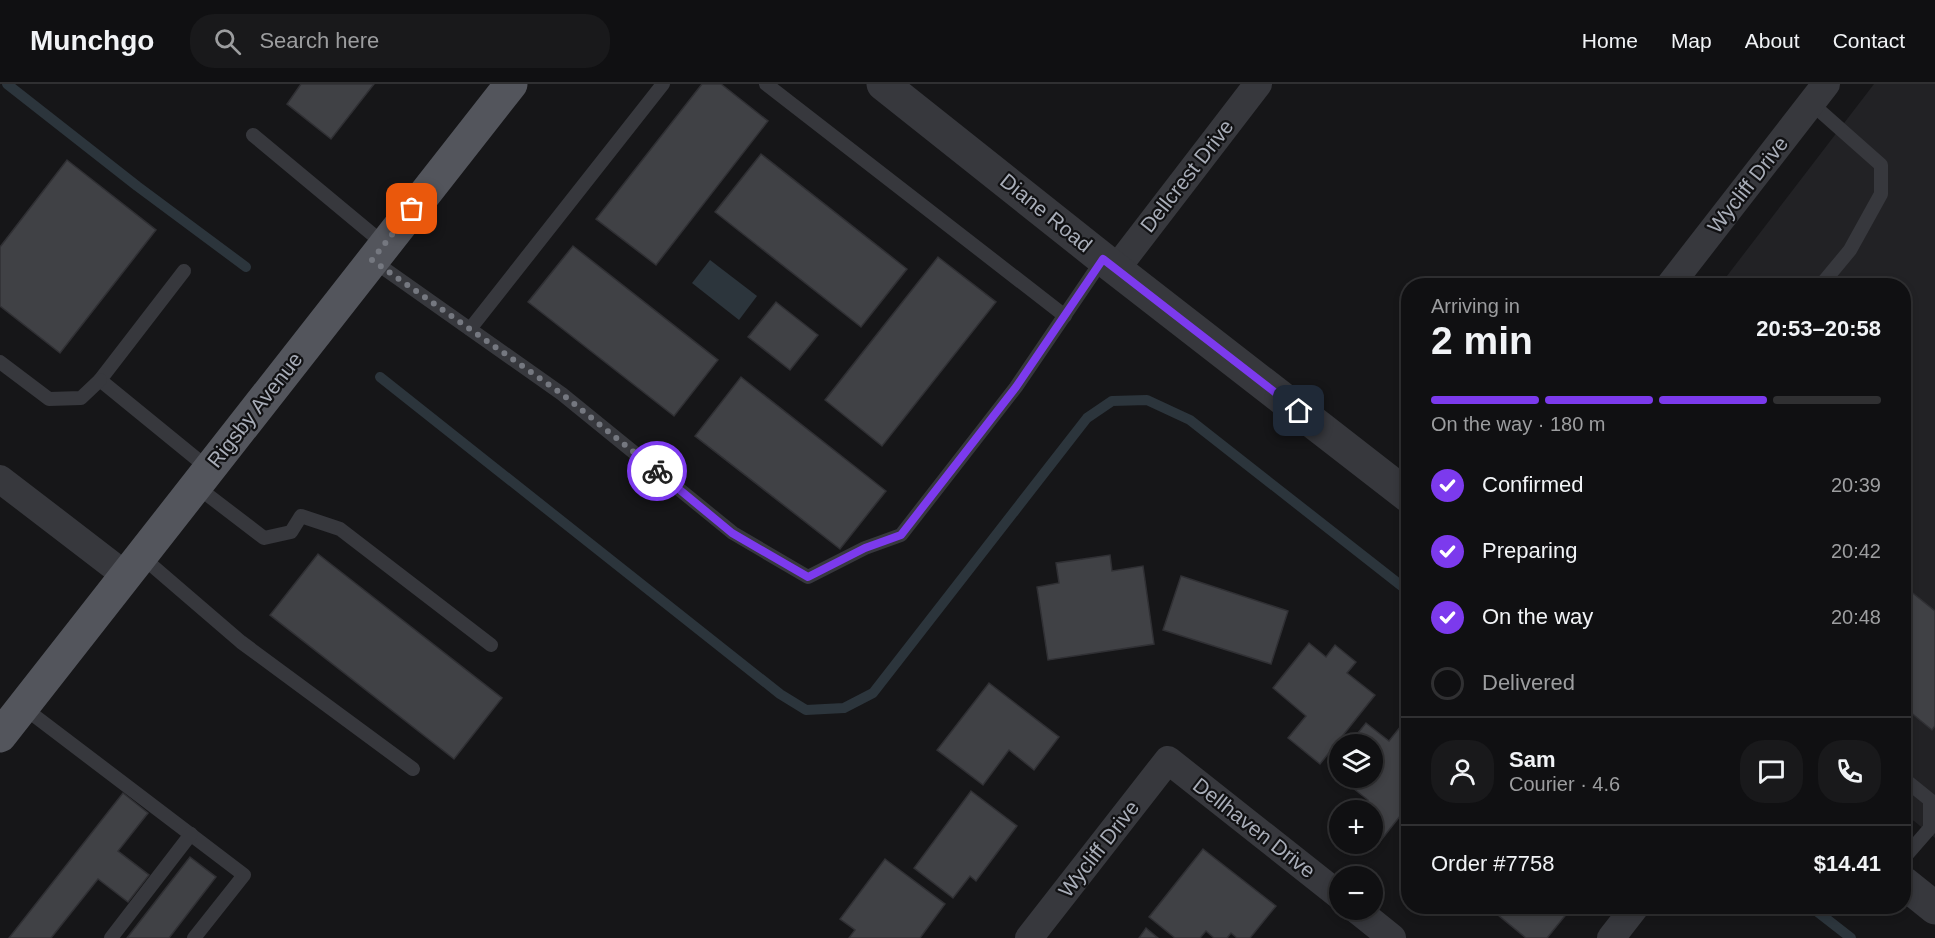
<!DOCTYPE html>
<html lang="en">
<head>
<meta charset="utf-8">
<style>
	body { margin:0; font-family:Arial,sans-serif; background:#19191b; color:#f1f3f6; height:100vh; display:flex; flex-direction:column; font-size:22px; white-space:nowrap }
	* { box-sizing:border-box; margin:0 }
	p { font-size:20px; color:#9c9d9f }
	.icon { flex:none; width:33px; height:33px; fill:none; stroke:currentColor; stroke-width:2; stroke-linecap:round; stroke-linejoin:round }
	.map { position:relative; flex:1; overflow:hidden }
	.sheet { position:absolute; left:1401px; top:194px; width:510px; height:636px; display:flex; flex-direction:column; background:#101012; border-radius:24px; box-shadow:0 3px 9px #0003,0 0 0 2px #303032 }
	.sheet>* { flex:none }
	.controls { position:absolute; left:1329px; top:650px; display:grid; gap:12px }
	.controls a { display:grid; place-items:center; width:54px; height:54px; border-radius:50%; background:#101012; box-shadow:0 3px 9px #0003,0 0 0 2px #303032; font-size:30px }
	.pin { position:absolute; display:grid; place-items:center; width:51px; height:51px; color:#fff; margin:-26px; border-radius:12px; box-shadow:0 3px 9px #0006 }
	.courier { position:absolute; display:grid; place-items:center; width:60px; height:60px; margin:-30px; border:4px solid #7c3aed; border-radius:50%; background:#fff; color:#222; box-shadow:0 2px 8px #0007 }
	.headline em { font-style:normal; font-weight:800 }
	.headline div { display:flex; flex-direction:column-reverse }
	.headline { display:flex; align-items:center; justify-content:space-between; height:102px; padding:0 30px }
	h1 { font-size:39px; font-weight:800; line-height:45px }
	.bar { display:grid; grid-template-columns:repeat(4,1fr); gap:9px 6px; align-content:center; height:72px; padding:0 30px }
	.bar i { height:8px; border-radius:4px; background:#303032 }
	.bar .current { background:#7c3aed }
	.bar p { grid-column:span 4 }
	.line { display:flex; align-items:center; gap:15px; padding:0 30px; border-top:2px solid #303032 }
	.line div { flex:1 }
	.round { display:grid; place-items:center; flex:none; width:63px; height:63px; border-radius:24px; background:#19191b }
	ol { padding:0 30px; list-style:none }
	li { display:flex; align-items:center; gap:18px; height:66px }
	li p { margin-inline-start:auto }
	li .icon { padding:6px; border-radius:50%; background:#7c3aed; color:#fff; stroke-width:4 }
	li:last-child { color:#9c9d9f }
	li i { width:33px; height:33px; border:3px solid #303032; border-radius:50% }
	header { display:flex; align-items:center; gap:36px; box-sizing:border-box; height:84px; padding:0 30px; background:#101012; border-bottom:2px solid #303032 }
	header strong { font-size:28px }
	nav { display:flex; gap:33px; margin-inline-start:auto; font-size:21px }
	.search { width:420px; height:54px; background:#19191b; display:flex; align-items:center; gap:15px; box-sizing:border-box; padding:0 21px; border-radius:24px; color:#9c9d9f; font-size:22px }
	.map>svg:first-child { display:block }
</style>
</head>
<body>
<header>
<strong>Munchgo</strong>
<div class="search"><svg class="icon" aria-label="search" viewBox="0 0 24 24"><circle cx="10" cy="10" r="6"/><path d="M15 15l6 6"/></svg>Search here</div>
<nav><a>Home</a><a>Map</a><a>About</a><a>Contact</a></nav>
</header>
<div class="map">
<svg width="1935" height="854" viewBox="0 0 1935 854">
	<rect width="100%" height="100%" fill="#161618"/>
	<!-- built -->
	<path fill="#222225" d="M1874 0H1935V754L1904 729V201H1720Z"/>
	<!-- water -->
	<path fill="#2c353c" d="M710 176 757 212 739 236 692 199Z"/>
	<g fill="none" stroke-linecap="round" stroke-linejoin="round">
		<!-- stream -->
		<g stroke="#2c353c" stroke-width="10">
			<path d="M7 0 137 102 246 183"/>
			<path d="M380 293 780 610 806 626 844 624 873 609 1087 334 1112 317 1147 316 1190 336 1408 507"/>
			<path d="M1810 822 1851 854"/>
		</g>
	</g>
	<!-- building -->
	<g fill="#404145" stroke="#303034" stroke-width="1.5">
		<path d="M301 0H374L331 55 287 20Z"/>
		<path d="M702 0H721L768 37 656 181 596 135Z"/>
		<path d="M761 70 907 185 861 243 715 128Z"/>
		<path d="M67 76 156 146 60 269 0 222V163Z"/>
		<path d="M573 162 718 276 674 332 528 218Z"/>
		<path d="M938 173 996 218 882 362 825 316Z"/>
		<path d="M776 218 818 251 790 286 748 253Z"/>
		<path d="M741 293 886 407 840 465 695 352Z"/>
		<path d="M318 470 502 614 454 675 270 531Z"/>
		<path d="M1110 471 1112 487 1143 482 1154 560 1048 576 1037 503 1059 499 1056 479Z"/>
		<path d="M1181 492 1288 527 1271 580 1163 546Z"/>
		<path d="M1904 502 1935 527V642L1932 646 1904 623Z"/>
		<path d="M1309 559 1326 573 1335 561 1356 578 1347 589 1375 611 1320 680 1288 654 1306 632 1273 604Z"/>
		<path d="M989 599 1059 653 1034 686 1009 666 983 701 937 666Z"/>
		<path d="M1366 639 1389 657 1401 642 1408 647V722L1378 760 1372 756V726H1359L1368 716 1329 685 1340 672V693H1372V660H1349Z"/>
		<path d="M971 707 1017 742 976 797 970 792 953 814 914 784Z"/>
		<path d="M123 709 148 729 118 767 149 791 128 818 98 795 51 854H9Z"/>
		<path d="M1203 765 1276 822 1250 854H1237L1231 849 1227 854H1214L1206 847 1200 854H1175L1149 833Z"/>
		<path d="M190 773 216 793 169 854H127Z"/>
		<path d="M885 775 945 820 920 854H849L855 846 840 835Z"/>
		<path d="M1487 822H1573L1547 854H1526Z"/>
		<path d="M1146 844 1158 854H1139Z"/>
	</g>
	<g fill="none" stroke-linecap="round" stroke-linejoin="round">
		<!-- service -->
		<g stroke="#37383d" stroke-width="14">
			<path d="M766 0 1065 232"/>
			<path d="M1811 19 1881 81V110L1850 166 1821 201"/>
			<path d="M253 51 384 160"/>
			<path d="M372 176 562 310 733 449 808 493 865 464 901 451 1016 303 1103 175"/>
			<path d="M184 187 100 296 209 385"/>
			<path d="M470 245 663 0"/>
			<path d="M0 278 49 315 81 314 100 296"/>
			<path d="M196 402 264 454 291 448 301 432 340 445 491 561"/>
			<path d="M141 472 241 558 413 685"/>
			<path d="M23 623 244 791 194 854"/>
			<path d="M1904 695 1930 716V744L1904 774"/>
			<path d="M111 854 191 750"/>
		</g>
		<!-- minor -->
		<g stroke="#37383d" stroke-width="28">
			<path d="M1116 185 1258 0"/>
			<path d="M1670 201 1826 0"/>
			<path d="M0 395 125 491"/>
			<path d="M1356 825 1392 854"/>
			<path d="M1029 854 1168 676 1340 812"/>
			<path d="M1611 854 1636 822"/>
		</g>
		<!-- tertiary -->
		<g stroke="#37383d" stroke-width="33">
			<path d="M883 0 1103 175 1408 412"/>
			<path d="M1904 799 1935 824"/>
		</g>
		<!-- primary -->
		<path stroke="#53555c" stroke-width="33" d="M0 652 511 0"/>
	</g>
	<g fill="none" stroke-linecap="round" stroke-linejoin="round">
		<!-- done -->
		<path stroke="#757880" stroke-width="6" stroke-dasharray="0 10.8" d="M412 125 372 176 562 310 657 387"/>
		<!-- route -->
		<path stroke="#7c3aed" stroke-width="8" d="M657 387 732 449 808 493 865 464 901 451 1016 303 1103 175 1299 327"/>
	</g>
	<g text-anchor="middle" stroke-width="4.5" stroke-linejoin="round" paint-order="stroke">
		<!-- street labels -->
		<g font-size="21" fill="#a8adb8" stroke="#111113">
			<text transform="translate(1187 92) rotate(-52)" y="7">Dellcrest Drive</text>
			<text transform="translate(1748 101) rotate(-52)" y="7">Wycliff Drive</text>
			<text transform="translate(1046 129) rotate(39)" y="7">Diane Road</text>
			<text transform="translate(255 326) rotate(-52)" y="7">Rigsby Avenue</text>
			<text transform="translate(1254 744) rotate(38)" y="7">Dellhaven Drive</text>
			<text transform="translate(1099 765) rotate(-52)" y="7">Wycliff Drive</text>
		</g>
	</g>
</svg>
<div class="controls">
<a><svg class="icon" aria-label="layers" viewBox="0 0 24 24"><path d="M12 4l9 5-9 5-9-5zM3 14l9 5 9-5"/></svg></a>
<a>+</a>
<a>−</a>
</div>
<div class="pin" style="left:412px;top:125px;background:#ea580c"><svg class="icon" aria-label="bag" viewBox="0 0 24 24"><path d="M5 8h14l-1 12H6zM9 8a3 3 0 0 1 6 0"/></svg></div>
<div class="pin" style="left:1299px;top:327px;background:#1f2937"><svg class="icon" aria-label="home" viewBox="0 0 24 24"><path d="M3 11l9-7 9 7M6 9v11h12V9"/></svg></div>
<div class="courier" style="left:657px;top:387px"><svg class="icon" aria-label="bike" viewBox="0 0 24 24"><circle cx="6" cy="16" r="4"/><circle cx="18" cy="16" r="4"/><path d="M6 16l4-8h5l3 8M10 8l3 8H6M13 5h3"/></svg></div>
<section class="sheet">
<div class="headline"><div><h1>2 min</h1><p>Arriving in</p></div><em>20:53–20:58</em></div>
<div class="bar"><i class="current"></i><i class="current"></i><i class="current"></i><i></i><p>On the way · 180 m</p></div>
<ol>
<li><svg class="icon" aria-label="check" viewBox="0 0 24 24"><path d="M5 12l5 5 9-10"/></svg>Confirmed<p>20:39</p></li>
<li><svg class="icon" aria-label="check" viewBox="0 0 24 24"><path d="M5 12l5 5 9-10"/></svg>Preparing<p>20:42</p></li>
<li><svg class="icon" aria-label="check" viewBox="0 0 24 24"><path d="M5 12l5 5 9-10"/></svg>On the way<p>20:48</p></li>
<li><i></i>Delivered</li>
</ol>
<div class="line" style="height:108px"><a class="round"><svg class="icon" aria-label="person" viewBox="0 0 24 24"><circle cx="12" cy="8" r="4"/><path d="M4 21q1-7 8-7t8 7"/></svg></a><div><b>Sam</b><p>Courier · 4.6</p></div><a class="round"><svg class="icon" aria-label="chat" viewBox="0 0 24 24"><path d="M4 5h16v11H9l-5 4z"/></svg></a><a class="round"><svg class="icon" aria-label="phone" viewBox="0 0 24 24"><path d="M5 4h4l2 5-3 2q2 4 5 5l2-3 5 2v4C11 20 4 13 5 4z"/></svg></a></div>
<div class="line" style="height:78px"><div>Order #7758</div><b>$14.41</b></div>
</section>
</div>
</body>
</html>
